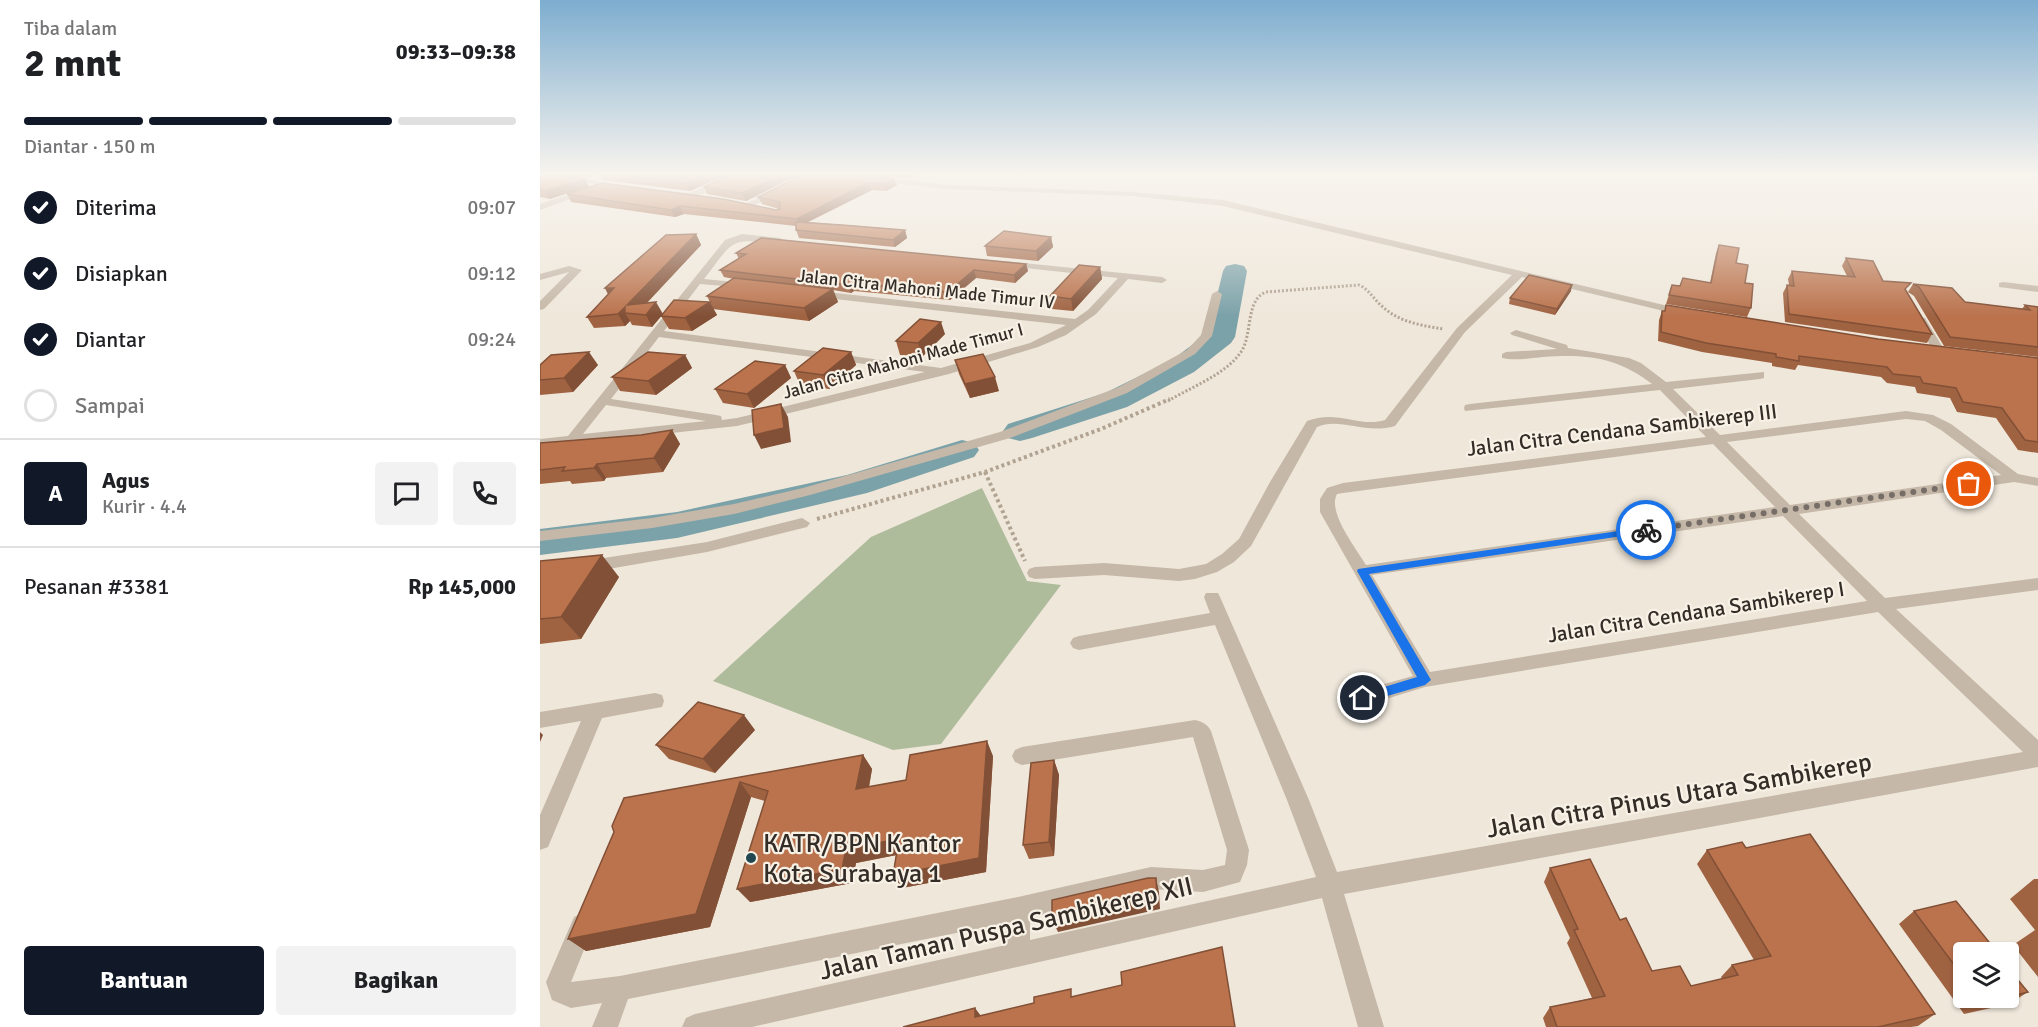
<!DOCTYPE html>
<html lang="id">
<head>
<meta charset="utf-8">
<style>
	body { margin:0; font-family:Signika,sans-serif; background:#f2f2f2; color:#202124; height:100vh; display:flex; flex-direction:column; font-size:22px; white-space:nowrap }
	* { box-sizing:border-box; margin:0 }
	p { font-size:20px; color:#757577 }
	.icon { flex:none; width:33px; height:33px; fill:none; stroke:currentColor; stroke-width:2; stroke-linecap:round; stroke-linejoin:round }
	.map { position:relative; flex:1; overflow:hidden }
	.details { display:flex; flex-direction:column; background:#fff; width:540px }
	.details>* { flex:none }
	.fabs { position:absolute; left:1413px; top:942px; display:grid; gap:12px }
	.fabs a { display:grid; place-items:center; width:66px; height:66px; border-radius:6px; background:#fff; box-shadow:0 2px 4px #0004; font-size:30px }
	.pin { position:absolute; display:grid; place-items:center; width:51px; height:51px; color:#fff; margin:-26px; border:3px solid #fff; border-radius:50%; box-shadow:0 2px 6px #0007 }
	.courier { position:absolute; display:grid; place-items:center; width:60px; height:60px; margin:-30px; border:4px solid #1a73e8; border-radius:50%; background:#fff; color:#222; box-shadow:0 2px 8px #0007 }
	.headline em { font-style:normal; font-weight:700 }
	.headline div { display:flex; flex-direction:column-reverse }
	.headline { display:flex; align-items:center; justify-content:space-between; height:102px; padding:0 24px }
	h1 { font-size:39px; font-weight:700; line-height:45px }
	.bar { display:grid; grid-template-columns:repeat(4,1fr); gap:9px 6px; align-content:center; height:72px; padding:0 24px }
	.bar i { height:8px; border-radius:4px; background:#e0e0e0 }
	.bar .active { background:#111827 }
	.bar p { grid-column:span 4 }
	.line { display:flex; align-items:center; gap:15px; padding:0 24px; border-top:2px solid #e0e0e0 }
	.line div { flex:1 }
	.round { display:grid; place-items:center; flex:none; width:63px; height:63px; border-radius:6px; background:#f2f2f2 }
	ol { padding:0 24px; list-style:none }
	li { display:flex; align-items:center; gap:18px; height:66px }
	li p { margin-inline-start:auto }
	li .icon { padding:6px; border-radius:50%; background:#111827; color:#fff; stroke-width:4 }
	li:last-child { color:#757577 }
	li i { width:33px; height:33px; border:3px solid #e0e0e0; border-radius:50% }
	.button { display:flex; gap:12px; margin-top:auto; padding:12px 24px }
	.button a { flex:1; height:69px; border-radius:6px; background:#111827; color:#fff; font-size:24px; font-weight:700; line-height:69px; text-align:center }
	.button a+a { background:#f2f2f2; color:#202124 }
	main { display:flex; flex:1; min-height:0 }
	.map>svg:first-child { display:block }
</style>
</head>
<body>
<main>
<section class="details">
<div class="headline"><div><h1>2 mnt</h1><p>Tiba dalam</p></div><em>09:33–09:38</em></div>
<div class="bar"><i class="active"></i><i class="active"></i><i class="active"></i><i></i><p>Diantar · 150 m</p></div>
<ol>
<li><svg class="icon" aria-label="check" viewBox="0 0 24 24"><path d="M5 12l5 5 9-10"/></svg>Diterima<p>09:07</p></li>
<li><svg class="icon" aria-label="check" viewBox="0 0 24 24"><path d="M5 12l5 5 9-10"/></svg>Disiapkan<p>09:12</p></li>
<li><svg class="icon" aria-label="check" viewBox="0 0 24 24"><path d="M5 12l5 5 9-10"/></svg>Diantar<p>09:24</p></li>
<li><i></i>Sampai</li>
</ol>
<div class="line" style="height:108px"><b class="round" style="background:#111827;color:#fff">A</b><div><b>Agus</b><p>Kurir · 4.4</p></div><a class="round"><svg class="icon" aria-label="chat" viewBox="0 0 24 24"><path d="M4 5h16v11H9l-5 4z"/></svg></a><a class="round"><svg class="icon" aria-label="phone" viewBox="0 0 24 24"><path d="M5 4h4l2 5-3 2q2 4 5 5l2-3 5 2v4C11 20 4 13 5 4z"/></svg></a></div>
<div class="line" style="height:78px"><div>Pesanan #3381</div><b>Rp 145,000</b></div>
<div class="button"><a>Bantuan</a><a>Bagikan</a></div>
</section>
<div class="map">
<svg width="1498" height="1027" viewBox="0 0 1498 1027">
	<rect width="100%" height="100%" fill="#efe7da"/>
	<!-- green -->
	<path fill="#aebc9c" d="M442 488 487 581 521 585 401 744 353 750 173 681 331 537Z"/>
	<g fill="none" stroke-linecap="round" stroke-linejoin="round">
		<!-- river -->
		<g fill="#7ca2a9" fill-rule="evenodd">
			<path d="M695 264 704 266 707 271 695 337 691 343 654 372 587 407 492 438 480 441 468 438 463 431 468 424 565 393 632 360 668 333 683 271 686 266Z"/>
			<path d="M422 440 434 443 439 450 434 457 327 493 137 538 0 555V529L137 512 307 475Z"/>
		</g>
		<!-- path-far1 -->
		<path stroke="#b1a392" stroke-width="3" stroke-dasharray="2 2" stroke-linecap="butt" d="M628 401C651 387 685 375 701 352 713 334 705 300 726 292L819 285C830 290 834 300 843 307 859 322 883 326 904 329"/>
		<!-- path -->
		<g stroke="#b1a392" stroke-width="4" stroke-dasharray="3 3" stroke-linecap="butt">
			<path d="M445 472 485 561"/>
			<path d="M277 519 445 472 561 429 630 399"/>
		</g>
		<!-- minor -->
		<g fill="#c5b8a8" fill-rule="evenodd">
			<path d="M196 173H205C189 185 148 205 130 194L134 192 150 193Z"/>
			<path d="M0 174 37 176 81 188 77 190 37 180 0 178Z"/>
			<path d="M337 177 407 185 593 192 683 200 1145 310 1150 313 1145 316 982 277 925 332 855 426C825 435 800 417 777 427L711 546 694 562 677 572 655 579 639 581 564 575 495 579 489 577 487 573 489 569 495 567 564 563 639 569 666 564 682 554 699 539 730 482 767 421C797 409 819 428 845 420L917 328 972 275 683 206 593 196 407 189 334 181V177Z"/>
			<path d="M45 189 52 191 0 210V204Z"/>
			<path d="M235 189 242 191 211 207 204 205Z"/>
			<path d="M202 234 240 238 245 241 240 244C188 238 196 238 164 279L205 283 209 284V288L160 284 124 331 401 368 490 343 526 325 277 297 272 294 277 291 535 319 548 310 578 278 467 266 464 265V261L622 277 627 280 622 283 588 279 556 314 526 335 498 347 409 374 197 426 0 447V439L28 436 185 240ZM119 337 385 372 197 418 182 420 181 416 176 415 71 399ZM66 405 166 421 43 434Z"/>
			<path d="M29 266 42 270 4 309 0 310V301L29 272 0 280V274Z"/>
			<path d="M1463 282 1498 286V292L1459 287V283Z"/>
			<path d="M677 291 682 294 672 336 655 354 587 393 470 438 270 495 194 514 112 528 0 541V531L112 518 194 504 263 488 460 432 579 387 647 350 661 335 672 294Z"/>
			<path d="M1381 317 1385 318 1405 351 1403 353H1395L1393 351 1376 320Z"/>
			<path d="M976 330 1027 345 1028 348 1089 358 1101 363 1126 382 1224 372V378L1220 379 1133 389 1180 435 1366 411 1393 415 1411 424 1478 474 1498 478V486L1474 482 1259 514 1345 598 1498 578V590L1356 609 1498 740V767L804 894 844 1027H818L782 898 212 1027H142L146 1018 155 1014 466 945V923L88 999 78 1027H52L62 1003 31 1008 12 1000 6 982 34 917 42 913 50 917 54 925 31 982 80 976 478 897 611 867 663 870 685 865 687 850 653 737 482 765 475 762 472 756 475 750 482 747 655 720C663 722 667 724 671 731L709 850 707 865 700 882 663 892 611 889 490 918V940L776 877 747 800 675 625 539 650 533 648 530 643 533 638 539 636 670 613 664 597 666 593H678L680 597 769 800 797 872 1483 752 1338 612 885 687 823 706 816 704 814 698 816 692 873 676 780 512V499L787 488 803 483 1166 437 1120 390 925 411 924 408 925 405 930 404 1112 384C1077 357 1046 354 1003 357 990 358 975 361 962 358V354L966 352 1017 349 972 335 970 333ZM1366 419 1385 421 1401 430 1461 475 1250 505 1187 442ZM1173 444 1235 507 826 565C816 548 787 512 797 494L803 493ZM1243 516 1327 601 890 672 832 575Z"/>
			<path d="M262 518 270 523 267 527 167 552 51 572 45 570 43 566 45 562 51 560 167 542Z"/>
			<path d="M115 693 122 695 124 701 122 707 62 718 8 847 0 850V815L41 721 0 728V712Z"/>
		</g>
	</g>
	<!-- wall -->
	<g fill="#a06342">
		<path d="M0 173 22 174 1 173H59L48 177 34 176 49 186 10 199 0 197Z"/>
		<path d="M59 173H191L150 191 63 180Z"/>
		<path d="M193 173H379L369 178 315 174 357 185 346 191 332 190 268 222 365 230 367 238 355 247 259 238 256 230V226L144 214 135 217 31 202 27 194 236 210 239 209 222 204 218 197 256 178 254 177 206 201 167 194 164 187Z"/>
		<path d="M156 234 161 245 107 303 123 314 112 327 92 325 90 321 85 326 54 328 47 317 68 294 65 288Z"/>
		<path d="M511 237 513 247 498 261 447 256 445 246Z"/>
		<path d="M1179 245 1196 263 1205 283 1211 308 1207 317 1126 304 1132 285 1140 286 1170 283 1176 253Z"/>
		<path d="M196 253 486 264 488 271 475 283 436 278 410 300 314 291 311 293 293 290 298 302 269 321 173 309 177 315 152 331 129 329 121 316 170 302 167 296 194 279 184 277 180 270 199 259Z"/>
		<path d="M1306 258 1343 281 1366 292 1392 334 1387 343 1245 322 1243 293 1247 285H1249L1248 279 1252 271 1307 276 1302 266Z"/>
		<path d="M560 267 562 279 533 311 512 309 510 296Z"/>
		<path d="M1373 284 1425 302 1482 309 1485 305 1498 307V357L1404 346 1374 296 1368 292Z"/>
		<path d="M1031 291 1015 315 969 304 970 298Z"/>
		<path d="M1122 311 1338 339 1498 358V453L1478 450 1456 418 1417 412 1410 398 1377 393 1375 387 1347 383 1341 377 1258 365 1255 370 1232 366V363L1162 352 1118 341 1119 320Z"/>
		<path d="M405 334 383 356 360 355 356 341Z"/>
		<path d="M311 352 316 365 289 389 260 385 254 371Z"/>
		<path d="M145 355 152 368 116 395 80 391 72 377Z"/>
		<path d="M415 360 459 391 430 398 419 374Z"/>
		<path d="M0 365H58L33 392 0 395Z"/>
		<path d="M245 365 251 378 214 408 183 403 175 389Z"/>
		<path d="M132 430 140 444 123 472 66 478 64 481 32 484 30 481 0 484V443L101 435Z"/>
		<path d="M0 561 79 577 41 639 0 644Z"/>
		<path d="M215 730 175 773 129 759 116 745Z"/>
		<path d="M323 755 332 769 329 787 366 780 453 756 446 872 362 888 353 875 356 855 316 863 312 883 210 902 225 801 211 797 170 927 46 951 28 939 74 832 84 798Z"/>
		<path d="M514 760 519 775 514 856 489 859 483 845Z"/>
		<path d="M1206 848 1395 1014 1378 1026 1371 1027H1006L1003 1018 1010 1007 1052 998 1027 943 1030 938 1004 882 1010 868 1080 920 1112 971 1151 986 1182 979 1181 977 1192 965 1214 960 1157 864 1167 850Z"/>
		<path d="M1494 879H1498V977L1473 945 1495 930 1470 899Z"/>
		<path d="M1374 911 1424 952V998H1468V968L1488 992 1469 1004 1424 1014 1359 924Z"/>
	</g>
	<!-- shaded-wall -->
	<g fill="#825036">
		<path d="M45 173H59L48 177Z"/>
		<path d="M172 173H191L150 191 146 183Z"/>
		<path d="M246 173H252L254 177 206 201 202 193Z"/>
		<path d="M367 173H379L369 178Z"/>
		<path d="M354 178 357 185 346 191 344 184Z"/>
		<path d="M45 179 49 186 10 199 5 191Z"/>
		<path d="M329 182 332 190 260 226 257 219Z"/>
		<path d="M140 206 144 214 135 217 131 210Z"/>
		<path d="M365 230 367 238 355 247 353 240Z"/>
		<path d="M156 234 161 245 96 314 87 305Z"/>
		<path d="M511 237 513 247 498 261 496 251Z"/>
		<path d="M486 264 488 271 475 283 474 275Z"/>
		<path d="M560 267 562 279 533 311 531 299Z"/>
		<path d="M434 270 436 278 410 300 408 292Z"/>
		<path d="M311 283 314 291 311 293 308 285Z"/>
		<path d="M1032 285 1031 291 1015 315 1017 309Z"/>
		<path d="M65 288H74L71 300Z"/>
		<path d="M293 289 298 302 269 321 264 308Z"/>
		<path d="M116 302 123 314 112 327 106 315Z"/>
		<path d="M170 302 177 315 152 331 145 318Z"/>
		<path d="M85 307V313L90 321 85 326 78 314Z"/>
		<path d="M401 322 405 334 383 356 378 343Z"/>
		<path d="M49 352 58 365 33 392 24 378Z"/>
		<path d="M311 352 316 365 289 389 283 375Z"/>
		<path d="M145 355 152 368 116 395 108 381Z"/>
		<path d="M245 365 251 378 214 408 207 394Z"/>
		<path d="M455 377 459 391 430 398 425 384Z"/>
		<path d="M241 404 248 417 251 442 221 449 214 435Z"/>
		<path d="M132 430 140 444 123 472 114 458Z"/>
		<path d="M57 464 66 478 64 481 54 468Z"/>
		<path d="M62 555 79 577 41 639 21 617Z"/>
		<path d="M204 715 215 730 175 773 163 759Z"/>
		<path d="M0 732 3 735 0 742Z"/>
		<path d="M447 741 453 756 446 872 362 888 353 875Z"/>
		<path d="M323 755 332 769 326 803 316 789Z"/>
		<path d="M514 760 519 775 514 856 509 842Z"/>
		<path d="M200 782 211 797 170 927 46 951 28 939Z"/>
		<path d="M359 839 367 853 316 863 312 883 210 902 197 889 306 849Z"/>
		<path d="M616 878 619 892 620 909 518 932 512 919Z"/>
		<path d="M435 1008 444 1020 435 1017Z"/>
	</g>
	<!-- building -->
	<g fill="#ba734d" stroke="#825036" stroke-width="1.5">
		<path d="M0 173 33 175 45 179 5 191 0 190Z"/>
		<path d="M59 173H172L146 183Z"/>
		<path d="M193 173H246L202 193 164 187Z"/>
		<path d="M261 173H307L354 178 344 184 329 182 257 219 140 206 131 210 27 194 62 183 183 199 236 210 240 209V202L218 197 260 176Z"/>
		<path d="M256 222 302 225 365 230 353 240 256 230Z"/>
		<path d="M464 231 511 237 496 251 445 246Z"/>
		<path d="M156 234 87 305 116 302 106 315 85 313V307L78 314 47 317 74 288H65L126 235Z"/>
		<path d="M221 238 486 264 474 275 434 270 408 292 311 283 308 285 180 270 206 254 196 253Z"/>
		<path d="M1179 245 1199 248 1196 263 1208 265 1205 283 1213 284 1211 308 1129 295 1132 285 1140 286 1143 278 1171 283Z"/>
		<path d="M1306 258 1333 261 1343 281 1371 283 1365 289 1392 334 1249 314 1247 285 1254 286 1252 271 1315 277Z"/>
		<path d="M539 265 560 267 531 299 510 296Z"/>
		<path d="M989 275 1032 285 1017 309 970 298Z"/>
		<path d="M194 278 293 289 264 308 167 296Z"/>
		<path d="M1373 284 1412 288 1425 302 1490 310 1485 305 1498 307V347L1410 337 1379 287Z"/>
		<path d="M134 300 170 302 145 318 121 316Z"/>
		<path d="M1126 305 1338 339 1498 358V442L1485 440 1462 408 1423 402 1416 388 1383 383 1380 377 1353 374 1347 367 1259 356V361L1236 357V354L1166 343 1121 332 1122 311H1125Z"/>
		<path d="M380 319 401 322 378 343 356 341Z"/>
		<path d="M283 348 311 352 283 375 254 371Z"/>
		<path d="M49 352 24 378 0 380V365L11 355Z"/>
		<path d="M108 352 145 355 108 381 72 377Z"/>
		<path d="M443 354 455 377 425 384 415 360Z"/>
		<path d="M215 361 245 365 207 394 175 389Z"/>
		<path d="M241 404 244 428 214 435 212 410Z"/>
		<path d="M132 430 114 458 57 464 54 468 22 471 25 467 0 470V443L101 435Z"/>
		<path d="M62 555 21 617 0 619V561Z"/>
		<path d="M158 702 204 715 163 759 116 745Z"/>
		<path d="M447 741 439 858 353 875 359 839 306 849 302 869 197 889 228 791 200 782 156 914 28 939 74 832 72 826 84 798 323 755 316 789 366 780 370 755Z"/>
		<path d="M514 760 509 842 483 845 491 763Z"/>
		<path d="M1270 834 1395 1014 1338 1027H1017L1010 1007 1065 996 1034 930 1038 929 1010 868 1050 859 1080 920 1086 918 1112 971 1140 966 1151 986 1198 975 1192 965 1231 956 1167 850 1202 842 1206 848Z"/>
		<path d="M608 878H616L617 896 512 919V900Z"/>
		<path d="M1416 901 1457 952H1424V978L1374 911Z"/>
		<path d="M682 947 695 1027H363L435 1008V1017L494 1003V997L531 989V997L582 985 581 972Z"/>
		<path d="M1468 968 1488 992 1468 997Z"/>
		<path d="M1438 998H1465L1442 1003Z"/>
	</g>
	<!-- sky -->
	<linearGradient id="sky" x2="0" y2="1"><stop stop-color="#7dadcf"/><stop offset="0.55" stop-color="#f8f4ee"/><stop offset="1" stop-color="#f8f4ee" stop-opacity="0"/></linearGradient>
	<rect width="1498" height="316" fill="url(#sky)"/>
	<!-- route -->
	<path fill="#1a73e8" d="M1106 527 1111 530 1109 532 829 574 891 680 885 685 823 703 818 702V695L877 677 817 571 818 569Z"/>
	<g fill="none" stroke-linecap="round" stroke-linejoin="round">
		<!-- done -->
		<path stroke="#756d66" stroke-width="6" stroke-dasharray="0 10.8" d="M1106 530 1429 484"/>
	</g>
	<!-- markers -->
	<circle fill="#214850" stroke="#f7f1e6" stroke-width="2" cx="211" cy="858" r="6"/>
	<g text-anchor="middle" stroke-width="4.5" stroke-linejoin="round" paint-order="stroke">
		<!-- far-street labels -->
		<g font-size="18" fill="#332c27" stroke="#f7f1e6">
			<text transform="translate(386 289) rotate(6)" y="6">Jalan Citra Mahoni Made Timur IV</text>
			<text transform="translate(363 361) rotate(-15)" y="6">Jalan Citra Mahoni Made Timur I</text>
		</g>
		<!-- street labels -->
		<g font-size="21" fill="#332c27" stroke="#f7f1e6">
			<text transform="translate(1082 430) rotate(-7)" y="7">Jalan Citra Cendana Sambikerep III</text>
			<text transform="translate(1156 612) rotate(-9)" y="7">Jalan Citra Cendana Sambikerep I</text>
		</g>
		<!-- near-street labels -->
		<g font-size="26" fill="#332c27" stroke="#f7f1e6">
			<text transform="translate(1139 795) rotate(-10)" y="9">Jalan Citra Pinus Utara Sambikerep</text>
			<text transform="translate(466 928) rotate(-13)" y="9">Jalan Taman Puspa Sambikerep XII</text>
		</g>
		<!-- near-poi labels -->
		<g font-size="26" fill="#332c27" stroke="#f7f1e6" text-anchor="start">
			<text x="223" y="852">KATR/BPN Kantor<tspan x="223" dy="30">Kota Surabaya 1</tspan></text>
		</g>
	</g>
</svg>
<div class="fabs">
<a><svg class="icon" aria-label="layers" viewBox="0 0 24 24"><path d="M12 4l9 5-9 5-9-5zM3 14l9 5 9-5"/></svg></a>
</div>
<div class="pin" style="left:1429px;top:484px;background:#ea580c"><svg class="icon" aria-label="bag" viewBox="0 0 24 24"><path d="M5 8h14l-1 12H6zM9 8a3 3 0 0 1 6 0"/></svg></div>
<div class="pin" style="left:823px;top:698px;background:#1f2937"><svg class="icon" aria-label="home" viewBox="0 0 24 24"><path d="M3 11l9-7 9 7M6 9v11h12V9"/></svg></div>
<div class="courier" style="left:1106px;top:530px"><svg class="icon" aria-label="bike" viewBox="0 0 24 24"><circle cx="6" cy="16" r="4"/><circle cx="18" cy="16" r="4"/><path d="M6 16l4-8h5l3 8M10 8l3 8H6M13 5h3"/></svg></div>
</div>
</main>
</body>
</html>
